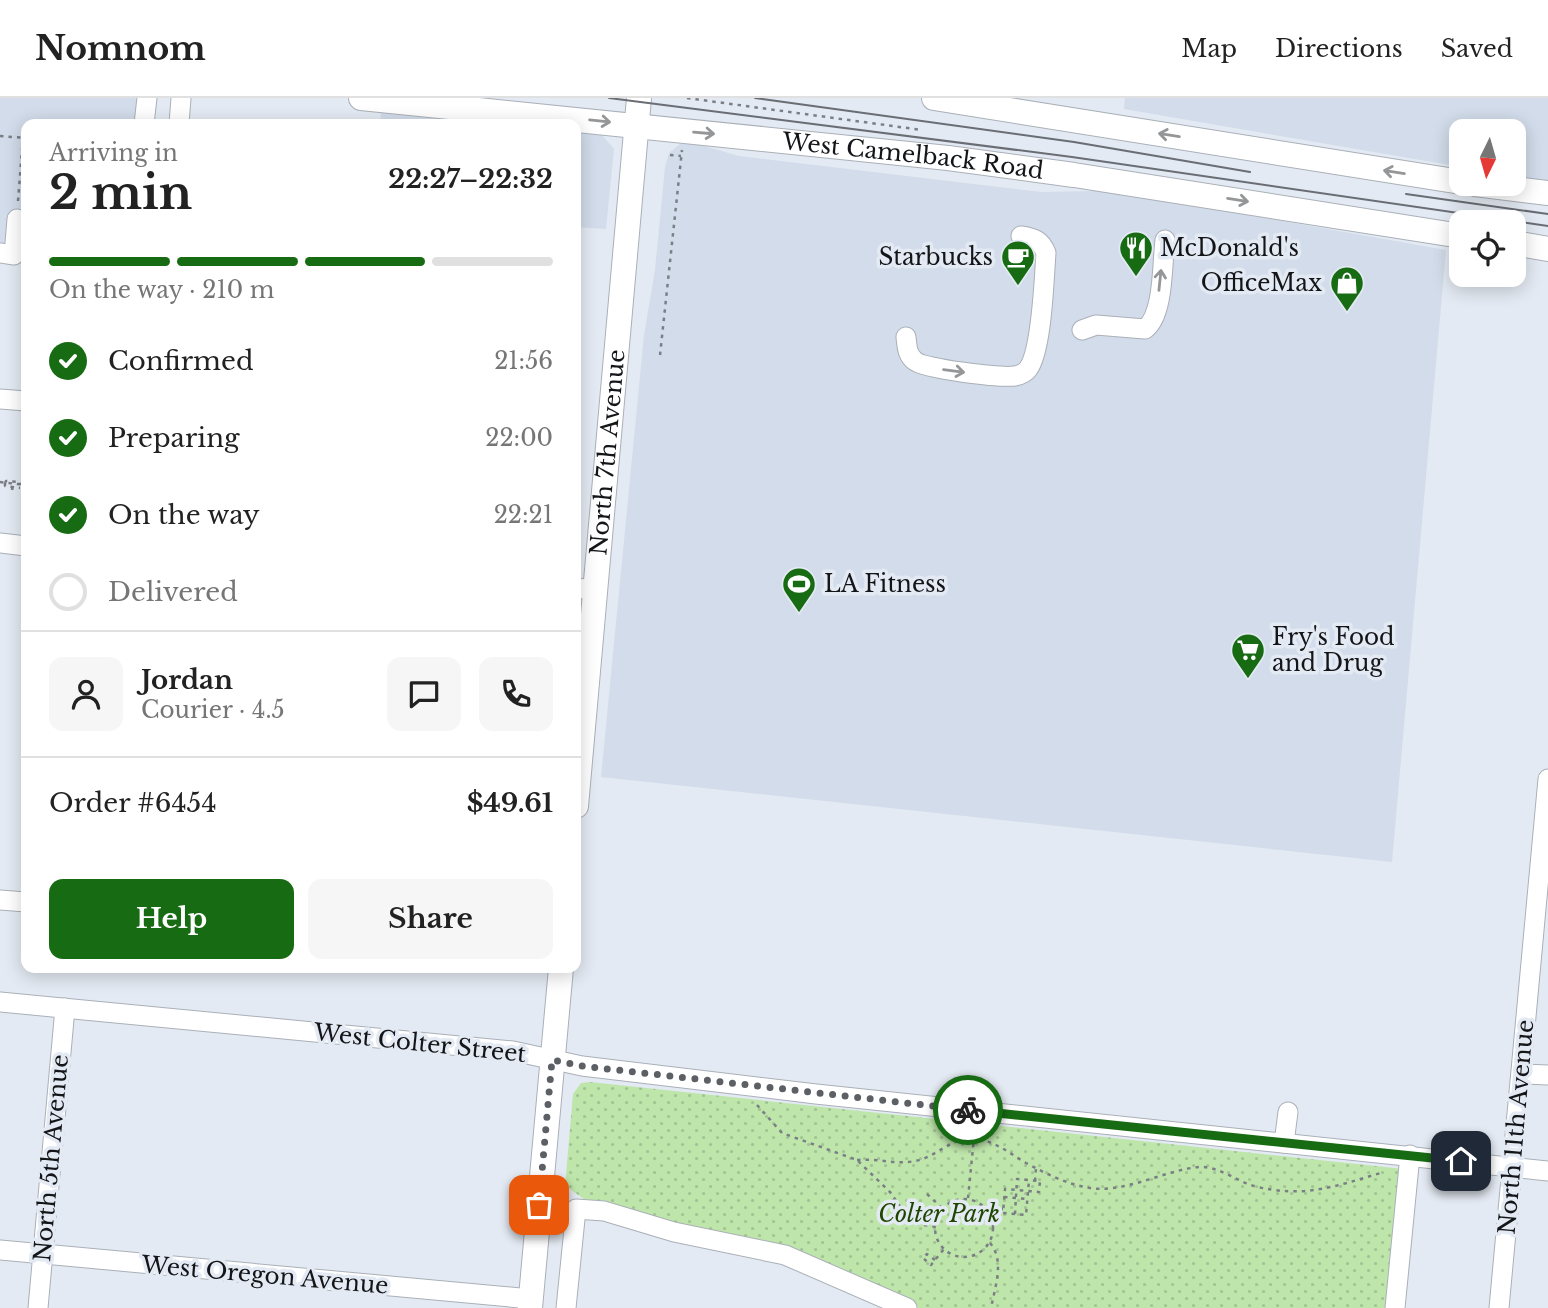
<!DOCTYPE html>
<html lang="en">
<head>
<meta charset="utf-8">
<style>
	body { margin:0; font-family:"Libre Baskerville",serif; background:#f6f6f6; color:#222; height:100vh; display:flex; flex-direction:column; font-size:26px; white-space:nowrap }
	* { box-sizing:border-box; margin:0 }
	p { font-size:23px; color:#767676 }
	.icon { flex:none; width:38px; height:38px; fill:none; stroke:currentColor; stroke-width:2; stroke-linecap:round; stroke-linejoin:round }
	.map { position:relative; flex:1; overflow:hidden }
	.details { position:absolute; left:21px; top:21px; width:560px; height:854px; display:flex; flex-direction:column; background:#fff; border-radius:14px; box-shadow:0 4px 18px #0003 }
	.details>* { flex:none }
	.needle { width:46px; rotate:185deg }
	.controls { position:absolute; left:1449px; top:21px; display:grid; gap:14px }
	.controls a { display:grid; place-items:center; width:77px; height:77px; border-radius:14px; background:#fff; box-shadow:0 4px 18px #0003; font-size:35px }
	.pin { position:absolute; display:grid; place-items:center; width:60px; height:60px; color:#fff; margin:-30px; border-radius:14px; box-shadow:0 4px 10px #0006 }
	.courier { position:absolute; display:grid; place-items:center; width:70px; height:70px; margin:-35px; border:5px solid #176c13; border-radius:50%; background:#fff; color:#222; box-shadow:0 2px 9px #0007 }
	.headline em { font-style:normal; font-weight:700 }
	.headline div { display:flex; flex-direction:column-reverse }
	.headline { display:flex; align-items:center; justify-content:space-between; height:119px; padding:0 28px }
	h1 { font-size:46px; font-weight:700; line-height:52px }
	.bar { display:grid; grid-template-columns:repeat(4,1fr); gap:10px 7px; align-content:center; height:84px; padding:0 28px }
	.bar i { height:9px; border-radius:5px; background:#e0e0e0 }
	.bar .on { background:#176c13 }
	.bar p { grid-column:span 4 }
	.line { display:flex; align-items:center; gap:18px; padding:0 28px; border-top:2px solid #e0e0e0 }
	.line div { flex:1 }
	.round { display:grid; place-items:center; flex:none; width:74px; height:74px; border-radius:14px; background:#f6f6f6 }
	ol { padding:0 28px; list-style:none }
	li { display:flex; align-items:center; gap:21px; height:77px }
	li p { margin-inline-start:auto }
	li .icon { padding:7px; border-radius:50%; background:#176c13; color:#fff; stroke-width:4 }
	li:last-child { color:#767676 }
	li i { width:38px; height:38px; border:4px solid #e0e0e0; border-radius:50% }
	.cta { display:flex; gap:14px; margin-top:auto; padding:14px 28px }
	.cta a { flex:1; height:80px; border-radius:14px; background:#176c13; color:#fff; font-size:28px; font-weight:700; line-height:80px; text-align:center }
	.cta a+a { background:#f6f6f6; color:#222 }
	header { display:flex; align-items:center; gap:42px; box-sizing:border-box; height:98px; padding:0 35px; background:#fff; border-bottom:2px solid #e0e0e0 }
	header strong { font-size:33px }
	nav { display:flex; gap:38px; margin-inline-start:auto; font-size:24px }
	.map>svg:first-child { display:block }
</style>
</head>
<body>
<header>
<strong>Nomnom</strong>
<nav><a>Map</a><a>Directions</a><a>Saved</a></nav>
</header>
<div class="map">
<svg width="1548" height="1210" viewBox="0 0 1548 1210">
	<defs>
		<pattern id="park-dots" width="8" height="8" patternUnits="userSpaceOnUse" patternTransform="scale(1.75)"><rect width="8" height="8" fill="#bee6ab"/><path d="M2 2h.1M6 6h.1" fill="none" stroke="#a2c492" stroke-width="1.8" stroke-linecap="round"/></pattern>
	</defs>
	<rect width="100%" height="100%" fill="#e4eaf3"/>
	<!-- built -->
	<g fill="#d2dcea">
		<path d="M0 0H140L138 26H26V152L0 150Z"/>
		<path d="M1125 0H1548V84L1514 78V33H1461V69L1124 11Z"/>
		<path d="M381 15 491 26H380Z"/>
		<path d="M576 35 602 37 614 51 606 131 576 129Z"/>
		<path d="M690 44 739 58 1041 94 1097 93 1204 109 1446 152 1392 764 601 679 644 237 655 172 665 69 669 55 680 46Z"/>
	</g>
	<!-- park -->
	<path fill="url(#park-dots)" d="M590 984 1404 1071 1391 1210H919L787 1154 587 1103 565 1088 573 996 581 985Z"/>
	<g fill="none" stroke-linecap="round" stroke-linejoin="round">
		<!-- minor casing -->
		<g stroke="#aab0b8" stroke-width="21">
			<g id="minor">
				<path d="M144 26 147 0"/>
				<path d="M179 26 181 0"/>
				<path d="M0 155 14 157 17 121"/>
				<path d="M1082 232 1096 227 1145 231C1164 217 1162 166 1165 142"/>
				<path d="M906 239C907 248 907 257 915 263 924 271 1001 280 1015 278 1020 277 1025 275 1028 271 1042 253 1044 180 1046 155 1041 142 1034 140 1021 138"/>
				<path d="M0 301 26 303"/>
				<path d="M0 445 26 448"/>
				<path d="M576 490 595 492"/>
				<path d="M0 802 26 804"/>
				<path d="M0 904 513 953 582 968 816 996 1548 1073"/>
				<path d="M1522 976 1548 977"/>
				<path d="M1284 1045 1288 1014"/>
				<path d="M0 1152 531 1201"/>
				<path d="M38 1210 65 910"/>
				<path d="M566 1210 576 1111 604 1113 674 1134 785 1157 907 1210"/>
				<path d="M1395 1210 1410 1057"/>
				<path d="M1499 1210 1548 681"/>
			</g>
		</g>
		<!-- major casing -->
		<g stroke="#aab0b8" stroke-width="26">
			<g id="major">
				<path id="s1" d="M361 0 948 60 1074 77 1461 138"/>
				<path d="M934 0 1461 84"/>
				<path d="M1475 86 1548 95"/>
				<path d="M1514 145 1548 151"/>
				<path id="s2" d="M576 708 639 0"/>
				<path d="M530 1210 561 870"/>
			</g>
		</g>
		<!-- path -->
		<g stroke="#7b7f85" stroke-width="2.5" stroke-dasharray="3.5 5" stroke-linecap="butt">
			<path d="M687 0 922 32"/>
			<path d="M0 38 26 40"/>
			<path d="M670 57 681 58"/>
			<path d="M18 103 23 40"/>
			<path d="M660 257 682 52"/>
			<path d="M0 384 26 387"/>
			<path d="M5 385 6 383 20 384V387"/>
			<path d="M5 385V388L20 390"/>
			<path d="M757 1007 782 1035 857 1062 890 1094 908 1120 918 1126 936 1129"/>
			<path d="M857 1062C877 1060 896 1067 915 1063 937 1059 951 1039 974 1041 994 1042 1009 1055 1026 1065 1045 1075 1064 1085 1085 1089 1120 1098 1164 1072 1199 1069 1219 1068 1236 1083 1254 1088 1304 1101 1336 1088 1384 1074"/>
			<path d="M1035 1083 1036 1070"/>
			<path d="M927 1096 943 1111"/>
			<path d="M1004 1099 1027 1101"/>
			<path d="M968 1100 975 1030"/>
			<circle cx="964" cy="1130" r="29"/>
			<path d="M985 1110 1003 1111"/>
			<path d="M1015 1116 1017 1081 1040 1083 1039 1094C1028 1093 1016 1092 1005 1091L1003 1115 1026 1117C1027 1105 1028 1094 1029 1082"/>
			<path d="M990 1145C1005 1162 995 1189 991 1210"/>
			<path d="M935 1162 927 1156 923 1160 931 1167 944 1151"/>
		</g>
		<!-- minor -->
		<use href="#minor" stroke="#fff" stroke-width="19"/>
		<!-- major -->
		<use href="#major" stroke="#fff" stroke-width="24"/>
		<!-- tram -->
		<g stroke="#6a6e74" stroke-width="2">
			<path d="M609 0 1072 59 1548 128"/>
			<path d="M755 0 1074 44 1250 74"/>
			<path d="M1406 96 1548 116"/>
		</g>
		<!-- path-bridge -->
		<path stroke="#7b7f85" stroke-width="2.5" stroke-dasharray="3.5 5" stroke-linecap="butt" d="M12 392 13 386"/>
	</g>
	<!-- one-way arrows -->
	<defs><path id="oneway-shaft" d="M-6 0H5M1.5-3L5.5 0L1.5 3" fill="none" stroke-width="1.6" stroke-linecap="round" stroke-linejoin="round" transform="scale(1.75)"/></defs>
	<g stroke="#959697">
		<use href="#oneway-shaft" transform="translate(600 23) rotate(6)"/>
		<use href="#oneway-shaft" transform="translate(704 35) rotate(5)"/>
		<use href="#oneway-shaft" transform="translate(1169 37) rotate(-171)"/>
		<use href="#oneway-shaft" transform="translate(1394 74) rotate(-171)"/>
		<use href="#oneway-shaft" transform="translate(1238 102) rotate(9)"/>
		<use href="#oneway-shaft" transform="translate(1160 182) rotate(-84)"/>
		<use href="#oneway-shaft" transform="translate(954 273) rotate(7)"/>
	</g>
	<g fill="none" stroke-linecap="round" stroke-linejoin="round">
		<!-- done -->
		<path stroke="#5c6065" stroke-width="7" stroke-dasharray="0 12.6" d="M539 1107 552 962 582 968 968 1012"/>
		<!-- route -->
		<path stroke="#176c13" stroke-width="9" d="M968 1012 1461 1063"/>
	</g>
	<!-- icons -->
	<defs>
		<g id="restaurant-pin" transform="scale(1.75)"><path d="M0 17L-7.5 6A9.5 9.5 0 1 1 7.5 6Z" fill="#176c13" stroke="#e4eaf3"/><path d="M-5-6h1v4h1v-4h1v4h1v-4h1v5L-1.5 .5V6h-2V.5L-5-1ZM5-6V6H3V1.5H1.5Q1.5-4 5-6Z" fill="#fff"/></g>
		<g id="cafe-pin" transform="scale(1.75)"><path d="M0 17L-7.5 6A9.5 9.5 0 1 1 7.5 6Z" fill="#176c13" stroke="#e4eaf3"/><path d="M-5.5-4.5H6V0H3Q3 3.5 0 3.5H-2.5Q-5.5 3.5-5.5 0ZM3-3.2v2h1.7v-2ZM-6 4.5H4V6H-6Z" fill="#fff"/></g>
		<g id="shop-pin" transform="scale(1.75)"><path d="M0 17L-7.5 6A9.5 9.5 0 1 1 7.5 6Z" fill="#176c13" stroke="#e4eaf3"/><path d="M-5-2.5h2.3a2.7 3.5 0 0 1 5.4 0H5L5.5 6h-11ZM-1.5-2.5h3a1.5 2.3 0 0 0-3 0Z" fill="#fff"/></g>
		<g id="stadium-pin" transform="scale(1.75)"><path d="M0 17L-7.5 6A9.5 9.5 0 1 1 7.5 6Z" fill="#176c13" stroke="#e4eaf3"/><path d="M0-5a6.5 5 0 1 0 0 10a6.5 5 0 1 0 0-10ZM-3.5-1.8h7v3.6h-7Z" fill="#fff"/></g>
		<g id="supermarket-pin" transform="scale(1.75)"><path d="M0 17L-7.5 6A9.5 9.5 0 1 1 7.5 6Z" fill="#176c13" stroke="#e4eaf3"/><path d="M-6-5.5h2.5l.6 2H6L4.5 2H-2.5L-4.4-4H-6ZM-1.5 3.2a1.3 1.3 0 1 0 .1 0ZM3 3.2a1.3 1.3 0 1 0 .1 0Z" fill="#fff"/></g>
	</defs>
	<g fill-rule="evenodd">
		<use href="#restaurant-pin" x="1136" y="150"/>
		<use href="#cafe-pin" x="1018" y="159"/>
		<use href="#shop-pin" x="1347" y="185"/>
		<use href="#stadium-pin" x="799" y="486"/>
		<use href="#supermarket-pin" x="1248" y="552"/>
	</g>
	<g text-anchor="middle" stroke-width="7" stroke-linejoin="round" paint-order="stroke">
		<!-- street labels -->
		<g font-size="23" fill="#131518" stroke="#e4eaf3">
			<text dy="8" stroke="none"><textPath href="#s1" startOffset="555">West Camelback Road</textPath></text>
			<text dy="8" stroke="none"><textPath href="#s2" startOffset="355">North 7th Avenue</textPath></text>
			<text transform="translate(420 945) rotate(6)" y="8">West Colter Street</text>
			<text transform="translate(1516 1029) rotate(-85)" y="8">North 11th Avenue</text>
			<text transform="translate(51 1060) rotate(-85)" y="8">North 5th Avenue</text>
			<text transform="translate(265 1177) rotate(5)" y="8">West Oregon Avenue</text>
		</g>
		<!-- poi labels -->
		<g font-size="23" fill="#131518" stroke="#e4eaf3" text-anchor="start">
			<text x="1160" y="158">McDonald's</text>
			<text x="993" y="167" text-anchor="end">Starbucks</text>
			<text x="1322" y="193" text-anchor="end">OfficeMax</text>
			<text x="824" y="494">LA Fitness</text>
			<text x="1272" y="547">Fry's Food<tspan x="1272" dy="26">and Drug</tspan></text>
		</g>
		<!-- park labels -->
		<g font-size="23" font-style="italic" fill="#1f4600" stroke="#e4eaf3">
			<text x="939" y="1124">Colter Park</text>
		</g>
	</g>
</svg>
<div class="controls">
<a><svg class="needle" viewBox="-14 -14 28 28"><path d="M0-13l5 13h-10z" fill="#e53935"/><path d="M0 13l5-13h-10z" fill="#767676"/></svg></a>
<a><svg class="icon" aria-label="locate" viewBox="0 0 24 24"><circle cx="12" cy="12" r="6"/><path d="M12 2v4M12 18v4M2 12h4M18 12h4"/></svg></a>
</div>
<div class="pin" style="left:539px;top:1107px;background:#ea580c"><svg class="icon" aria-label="bag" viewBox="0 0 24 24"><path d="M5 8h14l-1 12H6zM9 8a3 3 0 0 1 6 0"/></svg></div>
<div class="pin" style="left:1461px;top:1063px;background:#1f2937"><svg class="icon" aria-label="home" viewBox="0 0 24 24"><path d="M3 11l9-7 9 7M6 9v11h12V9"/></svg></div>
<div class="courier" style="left:968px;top:1012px"><svg class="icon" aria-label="bike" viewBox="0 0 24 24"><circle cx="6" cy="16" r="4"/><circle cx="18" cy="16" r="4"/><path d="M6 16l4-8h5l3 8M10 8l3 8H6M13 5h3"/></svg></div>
<section class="details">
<div class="headline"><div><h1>2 min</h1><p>Arriving in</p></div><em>22:27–22:32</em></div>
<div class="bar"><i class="on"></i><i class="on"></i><i class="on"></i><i></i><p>On the way · 210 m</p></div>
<ol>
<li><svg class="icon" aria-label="check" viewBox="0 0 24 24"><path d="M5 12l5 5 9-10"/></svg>Confirmed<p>21:56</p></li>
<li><svg class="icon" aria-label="check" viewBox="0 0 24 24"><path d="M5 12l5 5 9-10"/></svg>Preparing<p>22:00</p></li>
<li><svg class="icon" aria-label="check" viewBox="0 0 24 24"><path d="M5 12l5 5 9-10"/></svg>On the way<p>22:21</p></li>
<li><i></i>Delivered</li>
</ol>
<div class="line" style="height:126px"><a class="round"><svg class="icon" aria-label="person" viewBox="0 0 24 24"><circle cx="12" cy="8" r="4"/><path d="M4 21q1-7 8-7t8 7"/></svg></a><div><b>Jordan</b><p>Courier · 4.5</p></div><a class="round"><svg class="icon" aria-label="chat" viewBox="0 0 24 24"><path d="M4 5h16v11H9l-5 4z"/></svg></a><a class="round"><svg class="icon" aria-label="phone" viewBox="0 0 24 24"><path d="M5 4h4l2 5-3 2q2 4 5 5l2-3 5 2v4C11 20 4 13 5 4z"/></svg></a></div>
<div class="line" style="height:91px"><div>Order #6454</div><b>$49.61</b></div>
<div class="cta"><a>Help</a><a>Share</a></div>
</section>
</div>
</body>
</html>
